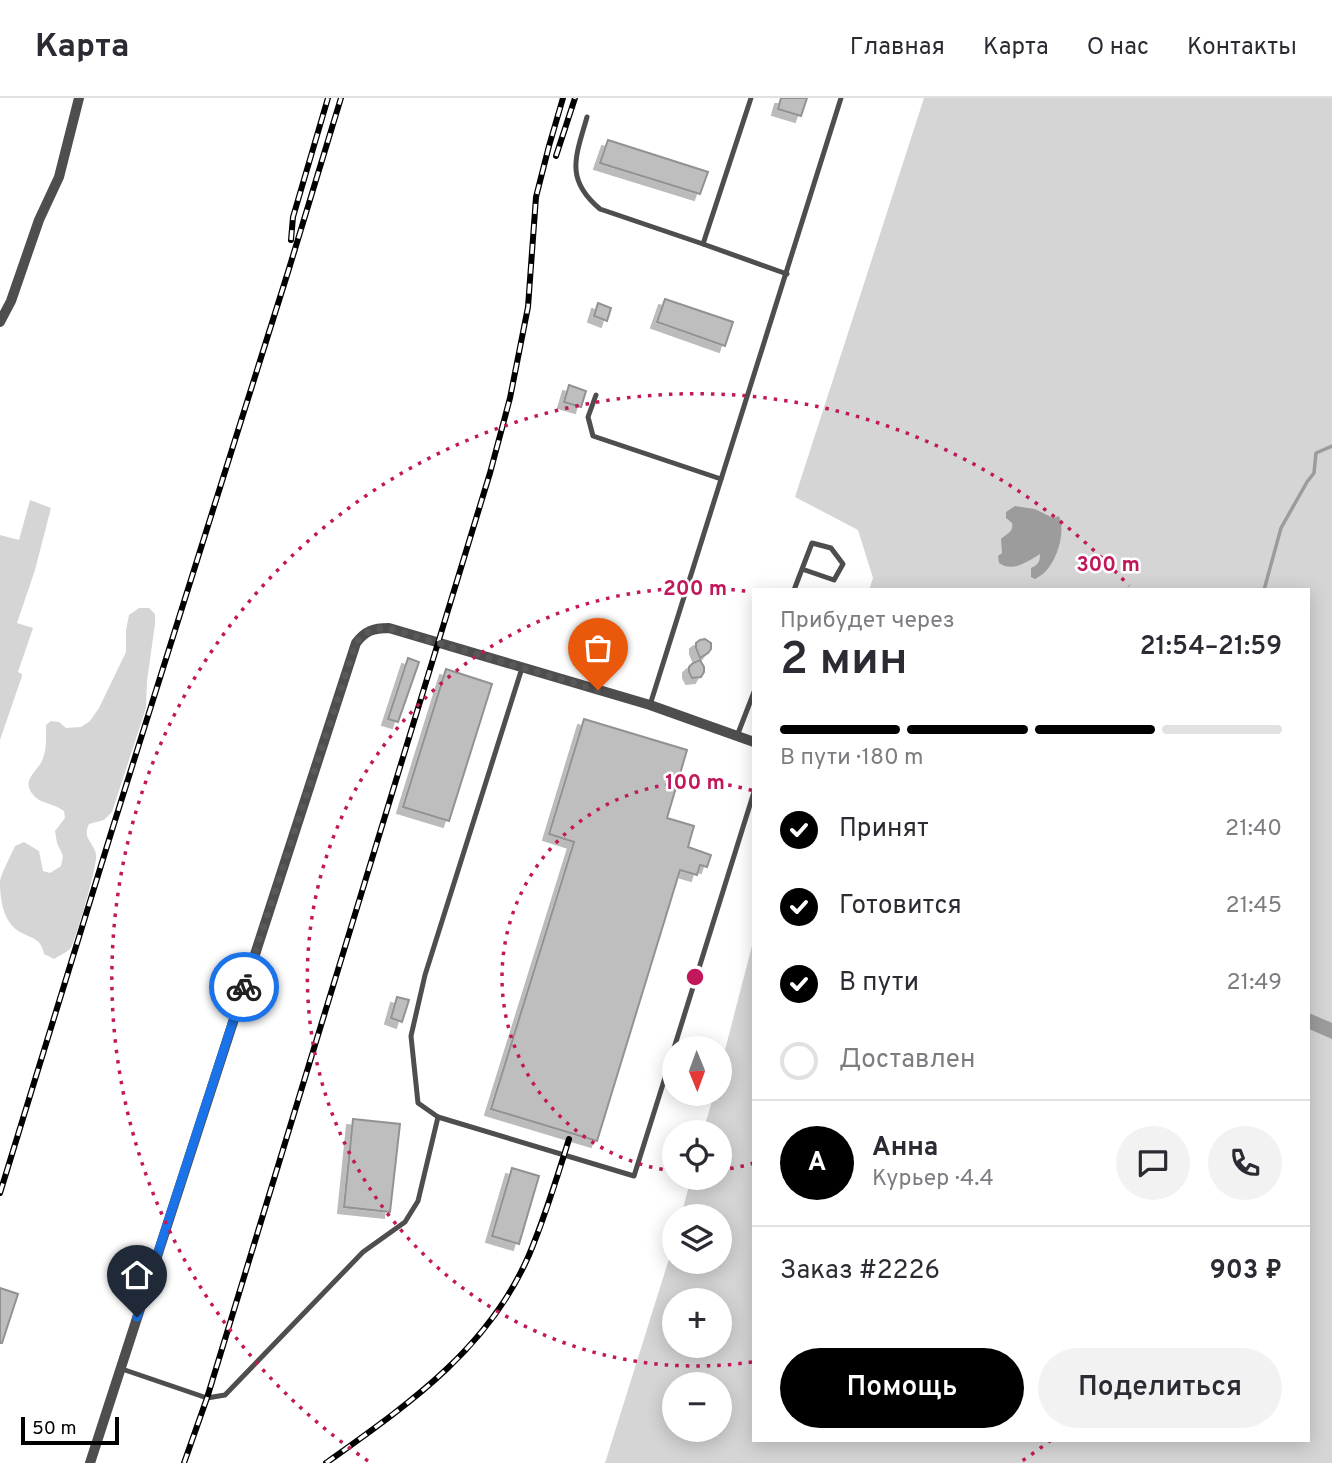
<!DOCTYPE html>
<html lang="ru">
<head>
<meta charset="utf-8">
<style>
	body { margin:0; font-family:Overpass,sans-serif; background:#f2f2f3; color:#2b2b33; height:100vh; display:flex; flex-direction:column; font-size:26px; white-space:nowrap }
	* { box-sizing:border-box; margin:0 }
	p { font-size:23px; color:#7c7c81 }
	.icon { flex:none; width:38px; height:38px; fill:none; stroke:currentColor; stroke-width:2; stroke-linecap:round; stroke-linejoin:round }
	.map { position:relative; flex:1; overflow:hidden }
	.sheet { position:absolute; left:752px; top:490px; width:558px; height:854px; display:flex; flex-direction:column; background:#fff; border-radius:0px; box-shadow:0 4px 18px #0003 }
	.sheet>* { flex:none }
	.needle { width:46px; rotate:179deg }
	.buttons { position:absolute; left:662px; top:938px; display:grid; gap:14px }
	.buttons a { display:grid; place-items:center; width:70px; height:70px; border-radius:50%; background:#fff; box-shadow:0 4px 18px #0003; font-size:35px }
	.scale { position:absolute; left:21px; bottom:18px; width:98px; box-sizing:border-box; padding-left:7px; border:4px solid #000; border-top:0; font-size:19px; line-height:24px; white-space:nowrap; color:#000; -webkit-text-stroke:5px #fff; paint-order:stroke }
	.pin { position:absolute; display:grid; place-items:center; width:60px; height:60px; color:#fff; margin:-72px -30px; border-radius:50% 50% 50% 0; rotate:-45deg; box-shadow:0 0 7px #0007 }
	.pin .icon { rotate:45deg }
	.courier { position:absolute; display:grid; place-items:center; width:70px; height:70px; margin:-35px; border:5px solid #1a73e8; border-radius:50%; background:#fff; color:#222; box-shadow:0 2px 9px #0007 }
	.headline em { font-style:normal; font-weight:600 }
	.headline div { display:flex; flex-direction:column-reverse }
	.headline { display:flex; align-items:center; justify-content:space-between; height:119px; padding:0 28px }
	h1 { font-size:46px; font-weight:600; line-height:52px }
	.bar { display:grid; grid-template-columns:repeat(4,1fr); gap:10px 7px; align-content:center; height:84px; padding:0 28px }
	.bar i { height:9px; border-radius:5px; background:#e1e1e2 }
	.bar .on { background:#000 }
	.bar p { grid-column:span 4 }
	.line { display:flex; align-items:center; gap:18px; padding:0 28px; border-top:2px solid #e1e1e2 }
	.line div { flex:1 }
	.round { display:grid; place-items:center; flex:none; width:74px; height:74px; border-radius:37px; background:#f2f2f3 }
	ol { padding:0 28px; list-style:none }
	li { display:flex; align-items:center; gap:21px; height:77px }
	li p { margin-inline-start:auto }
	li .icon { padding:7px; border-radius:50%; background:#000; color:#fff; stroke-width:4 }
	li:last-child { color:#7c7c81 }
	li i { width:38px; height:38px; border:4px solid #e1e1e2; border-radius:50% }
	.primary-button { display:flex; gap:14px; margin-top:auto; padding:14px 28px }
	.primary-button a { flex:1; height:80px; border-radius:42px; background:#000; color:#fff; font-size:28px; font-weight:600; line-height:80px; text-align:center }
	.primary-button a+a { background:#f2f2f3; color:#2b2b33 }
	header { display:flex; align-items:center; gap:42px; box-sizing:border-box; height:98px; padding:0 35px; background:#fff; border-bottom:2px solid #e1e1e2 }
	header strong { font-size:33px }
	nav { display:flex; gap:38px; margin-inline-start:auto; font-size:24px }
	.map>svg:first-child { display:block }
</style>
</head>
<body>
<header>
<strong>Карта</strong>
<nav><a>Главная</a><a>Карта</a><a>О нас</a><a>Контакты</a></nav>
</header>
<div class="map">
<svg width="1332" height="1365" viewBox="0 0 1332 1365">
	<defs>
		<filter id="shadow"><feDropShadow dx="-6" dy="6" stdDeviation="0" flood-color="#0004"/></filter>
	</defs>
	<rect width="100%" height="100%" fill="#fff"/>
	<!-- green -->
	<g fill="#d5d5d5" fill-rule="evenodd">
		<path d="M924 0H1332V1365H605L674 1145V1164H719V1118H681L691 1080H719V1034H703L714 996H719V975L754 840V1342H1309V492H869L873 480 858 432 795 399ZM674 1202H719V1248H674ZM674 1286H719V1332H674Z"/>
		<path d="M30 402 51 410 35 472 17 525 33 530 18 574 22 576V578L0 642V437L19 442Z"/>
		<path d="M139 510H149L155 516V526L147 583 146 610 112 714 104 722 89 726C82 741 93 743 96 756 98 767 77 836 72 848 69 854 60 857 54 861L44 856C41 841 34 841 22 835 3 826 0 802 0 783 2 774 11 757 15 748L24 744 39 753 43 773 50 775 61 768 63 758 57 745 55 733 65 720 64 713C56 707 47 706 39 702 36 700 33 697 31 694 22 680 40 672 43 660 47 650 46 638 46 627L51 623 59 624 66 630 81 629 90 623 99 610 126 554V532L129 517Z"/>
	</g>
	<!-- water -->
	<g fill="#9c9c9c">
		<path d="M1015 408 1035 411 1053 420 1059 418C1066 435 1057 462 1045 474 1042 477 1038 479 1035 481L1031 479V470C1038 467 1040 464 1040 456 1028 463 1013 475 999 465L998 458 1002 455 1001 441C1007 435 1014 434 1012 425L1006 420V414Z"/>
		<path d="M1309 915 1332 925V941L1309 931Z"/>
	</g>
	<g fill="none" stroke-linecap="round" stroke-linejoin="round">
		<!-- stream -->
		<path stroke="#9c9c9c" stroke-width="3.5" d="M1264 492 1281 430 1307 384 1314 375 1316 355 1332 348"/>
	</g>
	<!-- building -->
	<g fill="#bebebe" stroke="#929292" stroke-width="2" filter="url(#shadow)">
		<path d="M781 0H807L801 18 778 11Z"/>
		<path d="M608 42 708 74 700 96 600 65Z"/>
		<path d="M665 201 733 224 725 248 657 224Z"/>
		<path d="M598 205 611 210 607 223 594 218Z"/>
		<path d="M569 287 586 293 581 309 564 304Z"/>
		<path d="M705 541 711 545V551L708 555 700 560 696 550V545L700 542Z"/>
		<path d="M408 560 419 564 398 624 388 621Z"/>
		<path d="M700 562 704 569V574L701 579 692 580 689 574V569L693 565Z"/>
		<path d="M446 571 492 586 449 723 403 709Z"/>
		<path d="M584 621 687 652 667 720 694 728 688 749 711 757 707 769 700 767 697 777 680 772 597 1043 491 1011 574 744 549 736Z"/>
		<path d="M397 899 409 902 402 924 391 920Z"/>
		<path d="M353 1021 400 1026 390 1114 344 1109Z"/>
		<path d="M512 1070 539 1078 519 1146 492 1138Z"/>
		<path d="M0 1190 18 1196 2 1245H0Z"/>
	</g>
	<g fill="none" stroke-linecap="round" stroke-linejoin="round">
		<!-- lane -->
		<g stroke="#4e4e4e" stroke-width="5">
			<path d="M751 0 703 146 787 176"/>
			<path d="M587 19C576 58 564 81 600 111L703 146"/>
			<path d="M596 297 588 319 593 338 721 381"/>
			<path d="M794 492 812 445 831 450 843 466 834 482 802 471"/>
			<path d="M522 570 425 877 411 938 418 1005 438 1019 634 1078 674 951"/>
			<path d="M650 607 841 0"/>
			<path d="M737 638 754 594"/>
			<path d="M674 950 754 694"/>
			<path d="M122 1271 207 1300 225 1297 363 1154 405 1124 418 1103 438 1019"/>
		</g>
		<!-- street -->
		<g stroke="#4e4e4e" stroke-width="10">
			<path d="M0 224 11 203 39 122 59 79 79 0"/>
			<path d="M90 1365 356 545C365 533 373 530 389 530L650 607 754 644"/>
		</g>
		<!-- rail casing -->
		<g stroke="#000" stroke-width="6">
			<g id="rail">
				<path d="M556 58 575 0"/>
				<path d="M291 142 293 119 328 0"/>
				<path d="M0 1095 112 732 288 174 341 0"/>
				<path d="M184 1365 207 1300 490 375 510 300 528 209 536 99 549 48 563 0"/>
				<path d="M326 1365C407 1307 488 1252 529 1157 545 1119 557 1080 569 1041"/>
			</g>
		</g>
		<!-- rail -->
		<use href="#rail" stroke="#fff" stroke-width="3.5" stroke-dasharray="10" stroke-linecap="butt"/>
	</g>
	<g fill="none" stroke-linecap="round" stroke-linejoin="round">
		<!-- done -->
		<path stroke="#595959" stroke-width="7" stroke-dasharray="0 12.6" d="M244 889 356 545C365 533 373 530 388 530L598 592"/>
		<!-- route -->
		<path stroke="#1a73e8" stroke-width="9" d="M137 1219 244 889"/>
	</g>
	<!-- distance rings -->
	<g fill="none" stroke="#c2185b" stroke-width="3.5" stroke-dasharray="3.5 7">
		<path d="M754 1065A195 195 0 0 1 720 1072M673 1073A195 195 0 1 1 754 693"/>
		<path d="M752 1264A389 389 0 1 1 752 494"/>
		<path d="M1051 1342A584 584 0 0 1 1022 1363M368 1363A584 584 0 1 1 1129 488"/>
	</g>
	<circle cx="695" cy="879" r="10" fill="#c2185b" stroke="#fff" stroke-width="3.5"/>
	<g font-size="21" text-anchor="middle" font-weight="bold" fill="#c2185b" stroke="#fff" stroke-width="5" stroke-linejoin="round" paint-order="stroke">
		<text x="1108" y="473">300 m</text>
		<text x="695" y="497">200 m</text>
		<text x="695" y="691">100 m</text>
	</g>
</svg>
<div class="buttons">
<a><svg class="needle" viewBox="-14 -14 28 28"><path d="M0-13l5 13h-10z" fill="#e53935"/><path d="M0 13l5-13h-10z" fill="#7c7c81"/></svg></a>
<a><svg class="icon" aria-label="locate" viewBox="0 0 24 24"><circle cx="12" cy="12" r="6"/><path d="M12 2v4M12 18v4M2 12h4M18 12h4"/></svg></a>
<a><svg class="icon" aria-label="layers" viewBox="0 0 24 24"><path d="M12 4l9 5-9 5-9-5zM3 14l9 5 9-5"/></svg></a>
<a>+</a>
<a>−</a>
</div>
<div class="scale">50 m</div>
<div class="pin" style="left:598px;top:592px;background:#ea580c"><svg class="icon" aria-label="bag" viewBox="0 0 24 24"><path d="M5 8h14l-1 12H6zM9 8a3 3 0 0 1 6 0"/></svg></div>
<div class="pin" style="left:137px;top:1219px;background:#1f2937"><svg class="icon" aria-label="home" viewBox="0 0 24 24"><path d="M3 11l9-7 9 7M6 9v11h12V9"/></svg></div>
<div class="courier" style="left:244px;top:889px"><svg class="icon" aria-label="bike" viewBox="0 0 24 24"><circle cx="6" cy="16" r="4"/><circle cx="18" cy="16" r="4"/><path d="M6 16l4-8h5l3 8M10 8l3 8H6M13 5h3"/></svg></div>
<section class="sheet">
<div class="headline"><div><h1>2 мин</h1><p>Прибудет через</p></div><em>21:54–21:59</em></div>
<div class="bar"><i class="on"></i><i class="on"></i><i class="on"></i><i></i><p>В пути · 180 m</p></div>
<ol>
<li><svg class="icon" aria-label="check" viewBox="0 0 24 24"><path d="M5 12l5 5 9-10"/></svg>Принят<p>21:40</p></li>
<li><svg class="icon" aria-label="check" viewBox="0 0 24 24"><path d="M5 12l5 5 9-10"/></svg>Готовится<p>21:45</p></li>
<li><svg class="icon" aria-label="check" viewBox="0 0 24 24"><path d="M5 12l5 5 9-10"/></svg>В пути<p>21:49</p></li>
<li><i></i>Доставлен</li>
</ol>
<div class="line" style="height:126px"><b class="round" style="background:#000;color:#fff">А</b><div><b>Анна</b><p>Курьер · 4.4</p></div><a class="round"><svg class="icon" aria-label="chat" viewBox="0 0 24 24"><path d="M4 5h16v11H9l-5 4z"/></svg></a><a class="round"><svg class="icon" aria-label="phone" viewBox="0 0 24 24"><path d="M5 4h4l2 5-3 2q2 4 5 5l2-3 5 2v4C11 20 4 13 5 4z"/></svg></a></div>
<div class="line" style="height:91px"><div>Заказ #2226</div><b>903 ₽</b></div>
<div class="primary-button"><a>Помощь</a><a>Поделиться</a></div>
</section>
</div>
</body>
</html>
